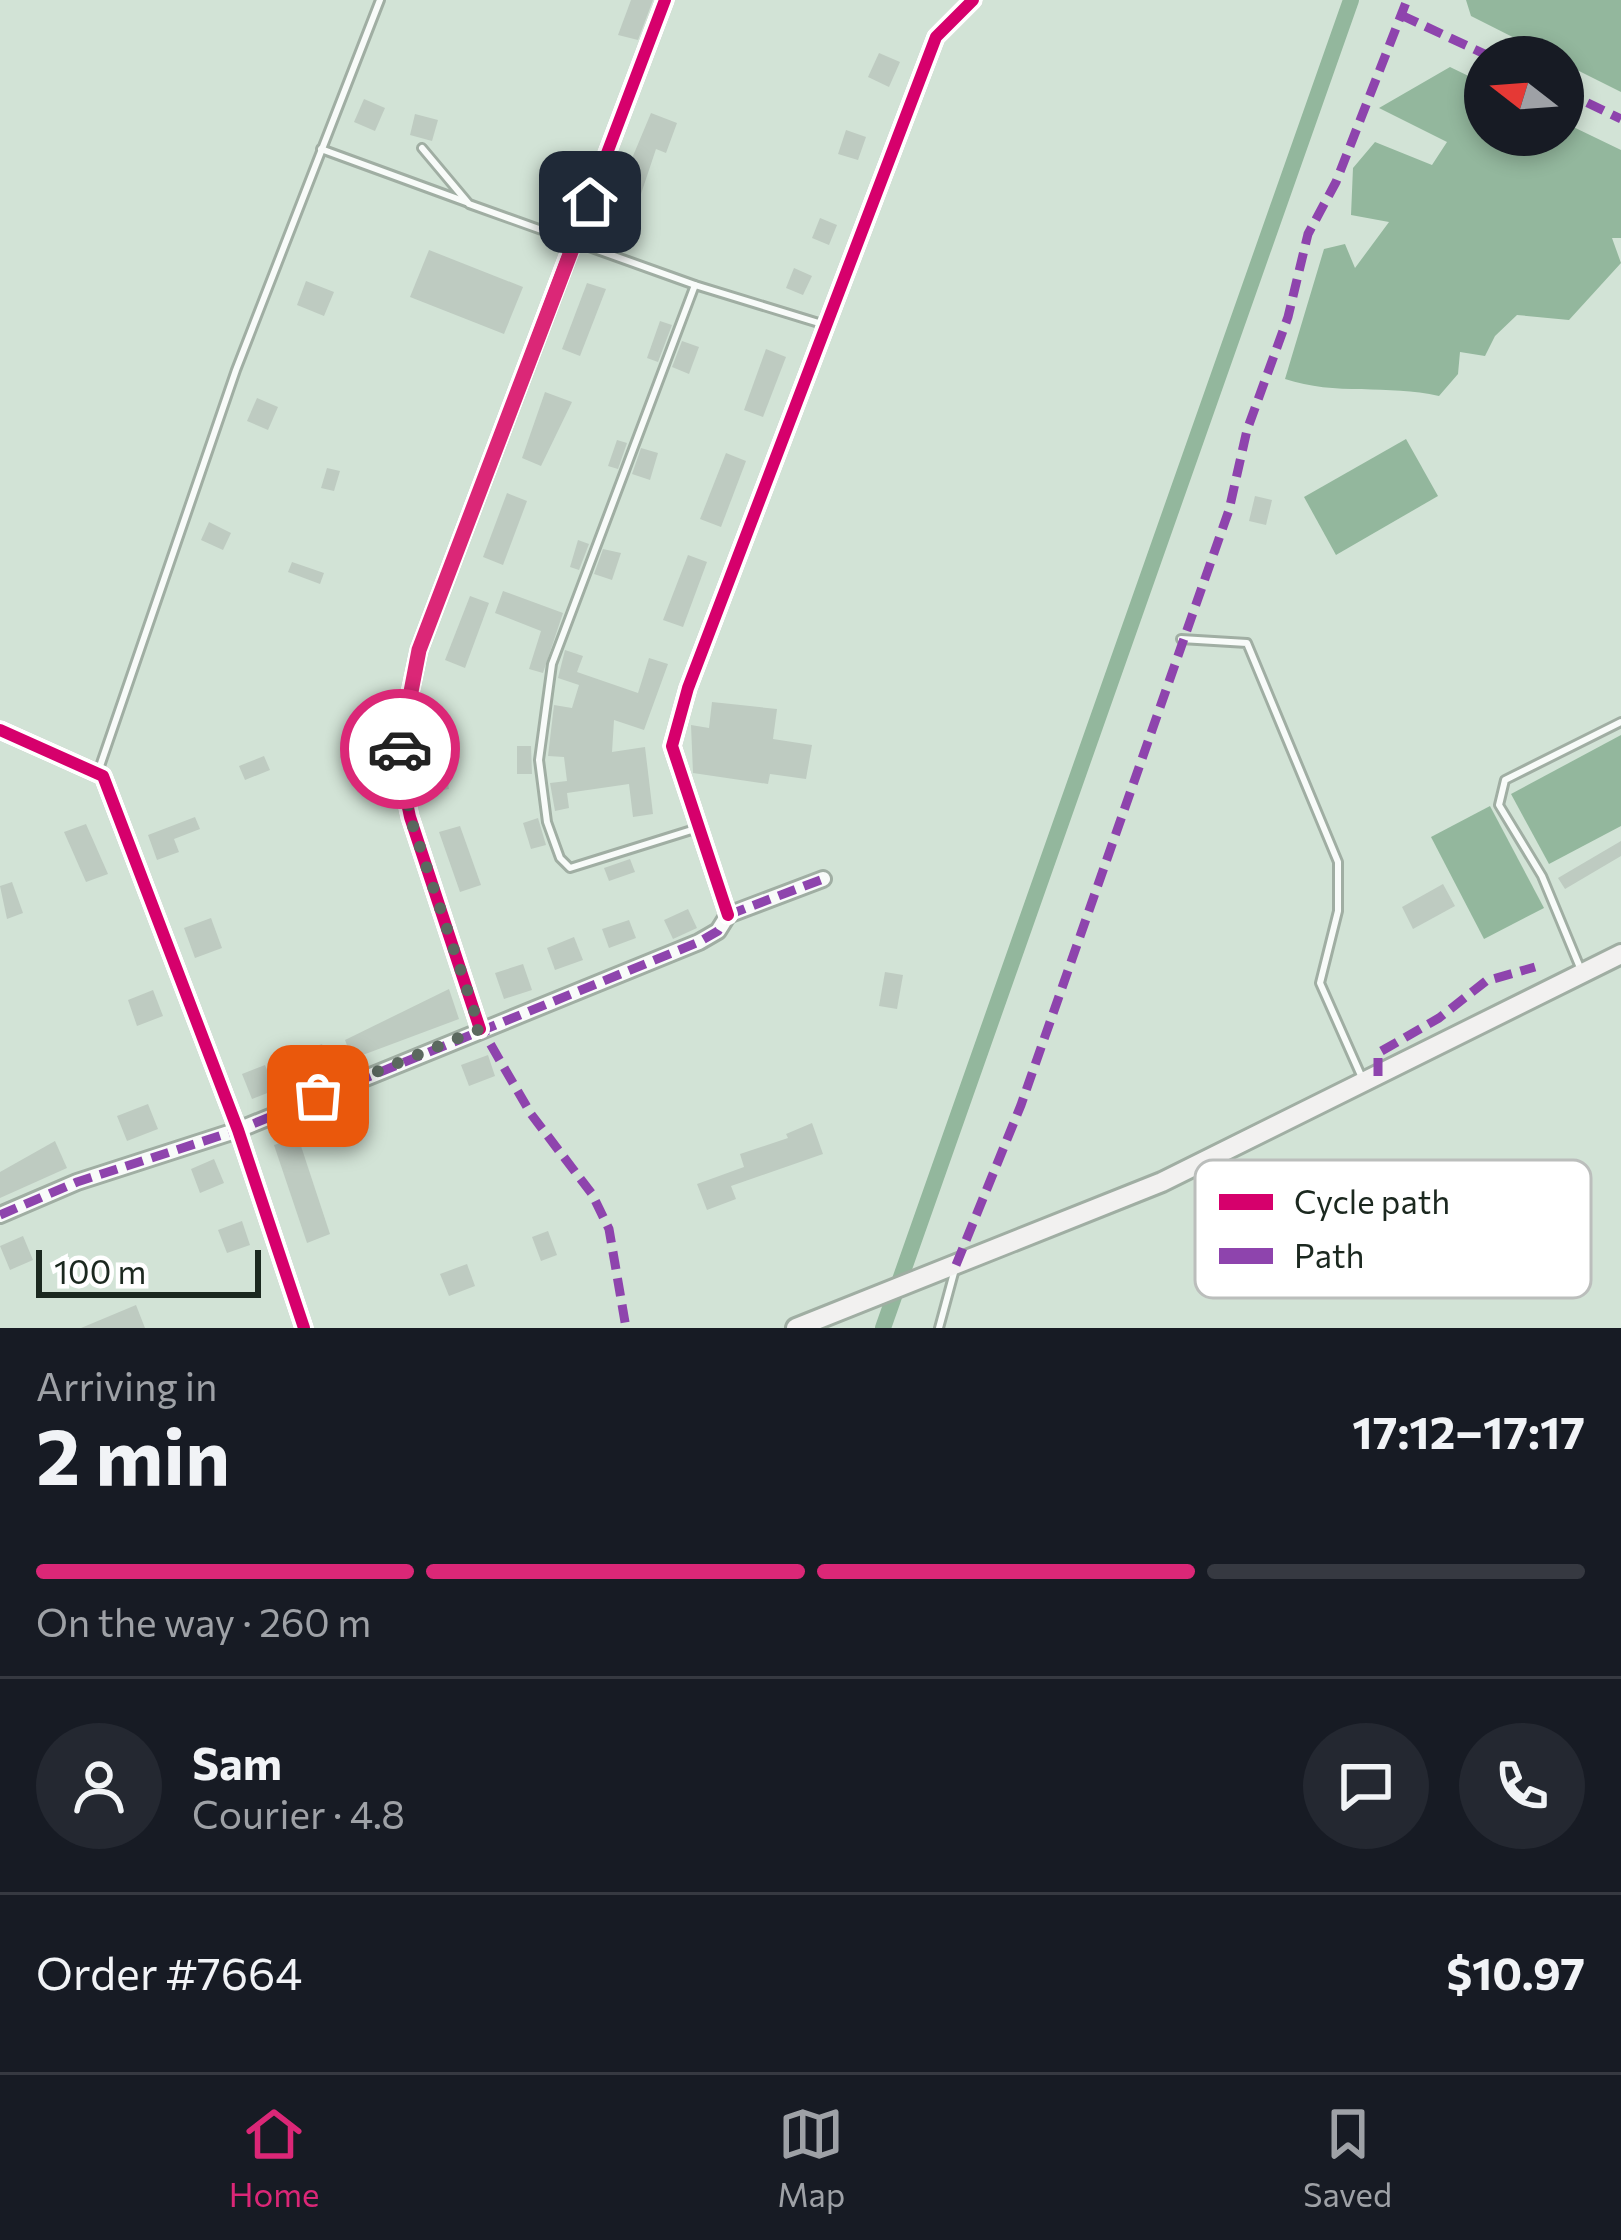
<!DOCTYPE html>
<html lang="en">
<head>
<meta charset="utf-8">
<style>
	body { margin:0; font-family:Commissioner,sans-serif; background:#242831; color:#f1f3f6; height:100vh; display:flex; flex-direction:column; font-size:45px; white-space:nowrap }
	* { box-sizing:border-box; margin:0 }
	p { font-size:39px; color:#9ea1a6 }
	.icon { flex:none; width:66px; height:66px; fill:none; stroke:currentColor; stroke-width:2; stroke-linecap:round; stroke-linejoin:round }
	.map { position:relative; height:1328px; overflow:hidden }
	.panel { display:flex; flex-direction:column; background:#171b24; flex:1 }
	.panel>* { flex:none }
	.needle { width:78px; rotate:287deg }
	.fabs { position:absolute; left:1464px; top:36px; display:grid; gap:24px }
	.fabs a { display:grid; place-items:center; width:120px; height:120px; border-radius:50%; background:#171b24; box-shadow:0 6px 18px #0003; font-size:60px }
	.scale { position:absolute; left:36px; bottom:30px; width:225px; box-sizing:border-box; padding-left:12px; border:6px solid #1b281f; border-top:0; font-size:33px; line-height:42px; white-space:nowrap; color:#1b281f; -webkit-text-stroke:9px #fff; paint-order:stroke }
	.pin { position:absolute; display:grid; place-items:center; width:102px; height:102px; color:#fff; margin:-51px; border-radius:24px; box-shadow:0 6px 18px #0006 }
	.courier { position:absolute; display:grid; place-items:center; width:120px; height:120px; margin:-60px; border:9px solid #db2777; border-radius:50%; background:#fff; color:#222; box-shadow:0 3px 15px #0007 }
	.summary em { font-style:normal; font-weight:700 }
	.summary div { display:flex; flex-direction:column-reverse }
	.summary { display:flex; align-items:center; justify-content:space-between; height:204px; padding:0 36px }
	h1 { font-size:78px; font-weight:700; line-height:90px }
	.bar { display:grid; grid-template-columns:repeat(4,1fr); gap:18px 12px; align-content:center; height:144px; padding:0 36px }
	.bar i { height:15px; border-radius:9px; background:#363941 }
	.bar .selected { background:#db2777 }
	.bar p { grid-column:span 4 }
	.line { display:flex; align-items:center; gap:30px; padding:0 36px; border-top:3px solid #363941 }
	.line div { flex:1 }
	.round { display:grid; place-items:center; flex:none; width:126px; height:126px; border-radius:63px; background:#242831 }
	.dock { display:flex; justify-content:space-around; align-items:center; height:168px; border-top:3px solid #363941; background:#171b24; font-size:33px; color:#9ea1a6 }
	.dock a { display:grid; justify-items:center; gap:6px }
	.dock .selected { color:#db2777 }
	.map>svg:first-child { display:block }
</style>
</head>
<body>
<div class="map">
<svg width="1621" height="1328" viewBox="0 0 1621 1328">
	<rect width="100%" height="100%" fill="#d2e3d6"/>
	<!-- water -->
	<g fill="#93b79d">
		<path d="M1466 0H1621V92L1563 63V57H1552L1471 16Z"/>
		<path d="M1450 67 1485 84V135H1563V122L1621 150V238H1612L1621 263 1569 320 1517 315 1495 336 1485 356 1460 352 1458 374 1439 396C1388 384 1335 396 1285 379L1324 249 1345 244 1355 268 1389 222 1351 215 1353 168 1375 142 1432 165 1447 142 1379 108Z"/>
		<path d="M1406 439 1438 496 1336 555 1304 497Z"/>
		<path d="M1621 735V826L1549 864 1511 794Z"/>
		<path d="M1490 806 1544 908 1484 939 1431 837Z"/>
	</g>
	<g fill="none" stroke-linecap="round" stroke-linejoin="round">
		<!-- canal -->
		<path stroke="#93b79d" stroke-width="16" d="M883 1328 1351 0"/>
	</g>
	<!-- building -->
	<g fill="#becbc1">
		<path d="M631 0H653L638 40 618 35Z"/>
		<path d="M879 53 900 62 889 87 868 77Z"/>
		<path d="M364 99 385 108 375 131 354 122Z"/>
		<path d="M651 113 677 123 666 153 656 149 641 194 620 187Z"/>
		<path d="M415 114 438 120 432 141 410 135Z"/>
		<path d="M846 130 866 137 858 160 838 154Z"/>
		<path d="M820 218 837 225 829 245 812 238Z"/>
		<path d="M429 250 523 287 504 334 410 297Z"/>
		<path d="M794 268 812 276 803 295 786 288Z"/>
		<path d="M306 281 334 292 324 316 297 305Z"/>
		<path d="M587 283 606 289 580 356 562 349Z"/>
		<path d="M660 321 672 325 658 362 647 358Z"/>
		<path d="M682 341 699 347 689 374 672 367Z"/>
		<path d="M766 349 786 357 763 417 744 410Z"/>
		<path d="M545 392 572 402 541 466 522 458Z"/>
		<path d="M257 398 278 407 268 430 247 421Z"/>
		<path d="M617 440 627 443 618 469 608 466Z"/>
		<path d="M641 448 658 453 650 480 632 474Z"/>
		<path d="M726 453 746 461 721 527 700 519Z"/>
		<path d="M327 468 340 471 334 491 321 488Z"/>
		<path d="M507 493 527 501 503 565 483 557Z"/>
		<path d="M1255 496 1272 500 1266 525 1249 521Z"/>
		<path d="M209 522 231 533 223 550 201 540Z"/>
		<path d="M578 540 589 544 579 570 570 567Z"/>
		<path d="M603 549 621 553 612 580 594 574Z"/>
		<path d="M688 555 707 562 683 627 663 620Z"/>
		<path d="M292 562 324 573 320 584 288 572Z"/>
		<path d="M503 591 563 613 543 673 529 669 541 631 495 613Z"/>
		<path d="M470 596 489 603 465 668 445 660Z"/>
		<path d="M565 650 583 656 577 672 638 693 649 658 668 664 644 730 614 720 612 752 645 747 653 814 633 817 629 784 567 793 569 808 555 811 550 783 567 781 564 757 548 756 554 705 572 708 579 685 558 678Z"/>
		<path d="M712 702 777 709 773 739 812 745 806 779 770 774 768 784 693 773 691 725 709 728Z"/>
		<path d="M430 726 450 730 444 760 449 789 427 793 422 765Z"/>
		<path d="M517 746H531L532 774H517Z"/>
		<path d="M264 756 270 770 245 780 239 766Z"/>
		<path d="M195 817 200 829 174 839 179 852 157 860 148 835Z"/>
		<path d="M538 818 546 845 531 849 523 823Z"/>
		<path d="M86 824 108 874 86 882 64 832Z"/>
		<path d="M460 826 481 885 460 892 439 832Z"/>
		<path d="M1621 841V856L1565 889 1558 878Z"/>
		<path d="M630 859 635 872 609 881 604 868Z"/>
		<path d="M12 882 23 913 7 919 0 886Z"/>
		<path d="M1443 884 1455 906 1413 929 1402 907Z"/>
		<path d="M688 909 697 928 673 939 664 920Z"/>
		<path d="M211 918 222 948 195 958 184 928Z"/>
		<path d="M629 920 636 938 609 948 602 929Z"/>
		<path d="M574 937 583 960 555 970 547 948Z"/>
		<path d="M523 964 532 990 504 999 495 973Z"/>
		<path d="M885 972 903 975 897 1009 879 1006Z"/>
		<path d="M449 989 459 1019 352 1059 345 1040Z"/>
		<path d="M153 990 163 1016 137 1026 128 1000Z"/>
		<path d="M322 1044 331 1067 304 1077 295 1054Z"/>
		<path d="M488 1055 495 1076 469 1086 461 1065Z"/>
		<path d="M265 1065 275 1090 252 1099 242 1074Z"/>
		<path d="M148 1104 158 1129 127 1141 117 1116Z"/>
		<path d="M812 1123 823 1154 731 1186 736 1199 707 1210 697 1184 744 1167 740 1154 788 1138 786 1134Z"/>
		<path d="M298 1137 330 1234 307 1243 274 1145Z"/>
		<path d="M55 1141 67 1168 0 1198V1172Z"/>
		<path d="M214 1159 224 1183 200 1193 191 1169Z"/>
		<path d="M242 1221 250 1245 227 1253 218 1230Z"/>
		<path d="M548 1231 557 1255 541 1261 532 1237Z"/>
		<path d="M23 1236 33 1260 10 1270 0 1246Z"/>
		<path d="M467 1264 475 1286 449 1296 440 1274Z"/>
		<path d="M136 1305 145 1328H81Z"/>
	</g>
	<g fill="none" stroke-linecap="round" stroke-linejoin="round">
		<!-- lane casing -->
		<g stroke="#a0aea3" stroke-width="12">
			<g id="lane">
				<path d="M422 148 469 204 695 285 822 324"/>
				<path d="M321 149 466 202"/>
				<path d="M695 285 552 664 539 760 547 822 560 858 570 868 698 828"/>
				<path d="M1181 639 1247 643 1338 862V911L1320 983 1363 1080"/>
				<path d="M98 772 236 370 380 0"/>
				<path d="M1581 970 1542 876 1499 805 1505 780 1621 722"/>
				<path d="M939 1328 955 1269"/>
			</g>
		</g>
		<!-- street casing -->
		<g stroke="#a0aea3" stroke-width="20">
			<g id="street">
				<path d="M0 730 103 776 238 1130 304 1328"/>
				<path d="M728 915 672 746 688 688 936 37 973 0"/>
				<path d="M728 915 823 879"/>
				<path d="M480 1029 410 817 400 770V741L419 650 665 0"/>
				<path d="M0 1215 77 1182 238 1130 699 942 718 931 728 915"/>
			</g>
		</g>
		<!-- secondary casing -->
		<g stroke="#a0aea3" stroke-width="24">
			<path id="secondary" d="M796 1328 1162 1182 1621 954"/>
		</g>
		<!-- lane -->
		<use href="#lane" stroke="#f8fbf9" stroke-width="6"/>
		<!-- street -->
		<use href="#street" stroke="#f8fbf9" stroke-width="14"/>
		<!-- secondary -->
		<use href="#secondary" stroke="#f2f1f0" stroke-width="18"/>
		<!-- quiet -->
		<g stroke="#8e44ad" stroke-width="9" stroke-dasharray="18 9" stroke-linecap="butt">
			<path d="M1401 15 1491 57"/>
			<path d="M1563 91 1621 119"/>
			<path d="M728 915 823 879"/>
			<path d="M477 1021 531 1114 592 1194 609 1229 626 1328"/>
			<path d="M1378 1076V1053L1439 1018 1486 981 1535 967"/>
			<path d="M0 1215 77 1182 238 1130 699 942 718 931 728 915"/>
			<path d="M956 1265 1021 1105 1229 510 1247 430 1288 317 1308 234 1336 182 1407 0"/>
		</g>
		<!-- cycleway casing -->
		<g stroke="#fff" stroke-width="20">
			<g id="cycleway">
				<path d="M0 730 103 776 238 1130 304 1328"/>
				<path d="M728 915 672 746 688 688 936 37 973 0"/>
				<path d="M480 1029 410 817 400 770V741L419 650 665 0"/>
			</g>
		</g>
		<!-- cycleway -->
		<use href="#cycleway" stroke="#d6006c" stroke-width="12"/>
	</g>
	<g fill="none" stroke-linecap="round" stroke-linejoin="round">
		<!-- done -->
		<path stroke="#5b695f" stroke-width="12" stroke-dasharray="0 21.6" d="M318 1096 480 1029 410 817 400 749"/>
		<!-- route -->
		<path stroke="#db2777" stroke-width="15" d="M400 749 419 650 590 202"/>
	</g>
	<!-- legend -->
	<rect x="1195" y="1160" width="396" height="138" rx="18" fill="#fff" stroke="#bbbebc" stroke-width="3"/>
	<rect x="1219" y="1194" width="54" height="16" fill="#d6006c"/>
	<rect x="1219" y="1248" width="54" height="16" fill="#8e44ad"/>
	<g font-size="33" fill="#1b281f">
		<text x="1294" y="1214">Cycle path</text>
		<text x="1294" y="1268">Path</text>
	</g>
</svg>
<div class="fabs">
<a><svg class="needle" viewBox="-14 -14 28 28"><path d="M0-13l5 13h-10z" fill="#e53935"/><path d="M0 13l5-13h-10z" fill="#9ea1a6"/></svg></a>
</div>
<div class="scale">100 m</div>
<div class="pin" style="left:318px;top:1096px;background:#ea580c"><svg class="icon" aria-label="bag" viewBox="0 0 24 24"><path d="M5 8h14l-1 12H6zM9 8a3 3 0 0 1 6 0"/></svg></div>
<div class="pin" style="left:590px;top:202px;background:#1f2937"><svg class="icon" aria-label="home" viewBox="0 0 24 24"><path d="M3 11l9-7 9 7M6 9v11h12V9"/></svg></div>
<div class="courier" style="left:400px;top:749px"><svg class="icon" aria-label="car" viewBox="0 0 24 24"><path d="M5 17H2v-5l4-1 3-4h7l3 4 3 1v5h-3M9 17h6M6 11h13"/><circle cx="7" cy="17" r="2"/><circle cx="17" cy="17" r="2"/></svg></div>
</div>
<section class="panel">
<div class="summary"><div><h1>2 min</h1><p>Arriving in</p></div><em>17:12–17:17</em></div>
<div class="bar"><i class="selected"></i><i class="selected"></i><i class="selected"></i><i></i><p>On the way · 260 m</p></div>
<div class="line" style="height:216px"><a class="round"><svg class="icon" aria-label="person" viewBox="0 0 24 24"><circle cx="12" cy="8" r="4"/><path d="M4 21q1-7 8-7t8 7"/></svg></a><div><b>Sam</b><p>Courier · 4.8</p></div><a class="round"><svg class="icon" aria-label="chat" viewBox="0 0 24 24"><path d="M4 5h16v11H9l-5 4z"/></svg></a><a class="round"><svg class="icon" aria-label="phone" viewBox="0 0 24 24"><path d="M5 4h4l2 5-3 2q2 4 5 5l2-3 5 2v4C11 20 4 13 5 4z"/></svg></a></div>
<div class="line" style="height:156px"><div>Order #7664</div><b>$10.97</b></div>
</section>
<nav class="dock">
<a class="selected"><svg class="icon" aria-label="home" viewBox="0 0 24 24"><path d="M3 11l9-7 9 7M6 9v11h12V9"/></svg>Home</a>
<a><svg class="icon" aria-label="map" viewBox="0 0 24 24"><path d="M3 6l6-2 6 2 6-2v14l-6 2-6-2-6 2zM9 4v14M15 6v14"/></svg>Map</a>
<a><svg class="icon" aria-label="saved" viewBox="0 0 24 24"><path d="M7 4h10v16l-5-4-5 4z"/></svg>Saved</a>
</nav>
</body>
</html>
